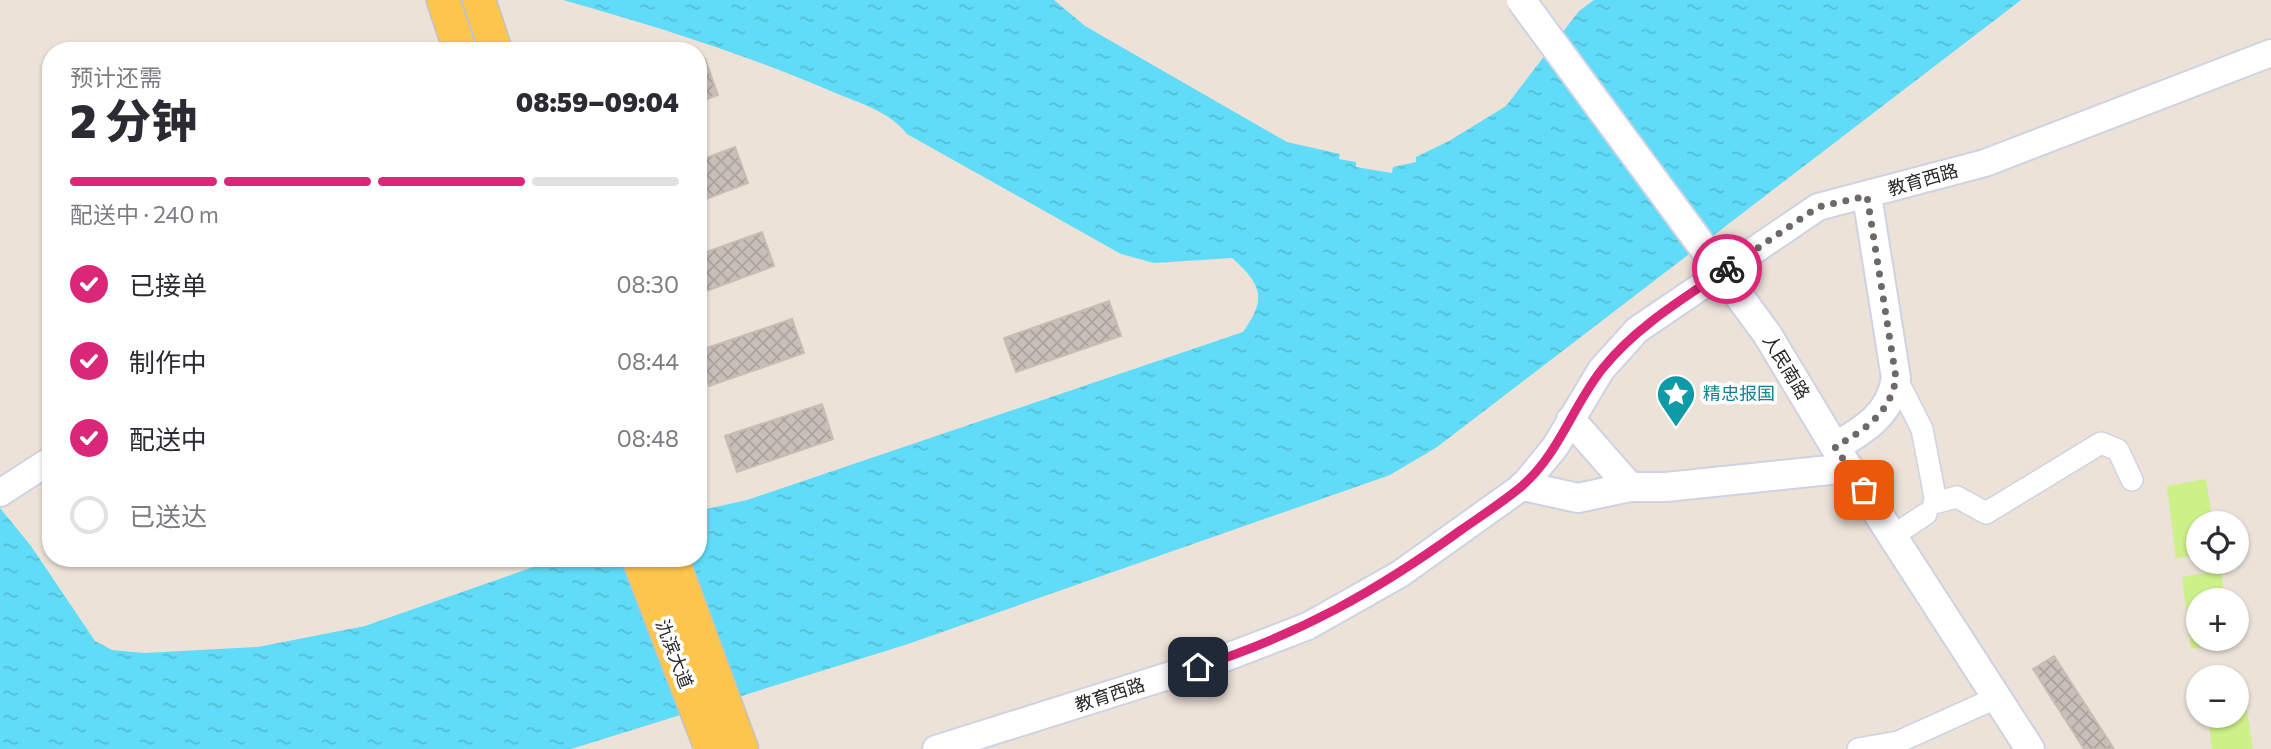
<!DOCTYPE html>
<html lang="zh">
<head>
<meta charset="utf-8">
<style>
	body { margin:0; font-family:Commissioner,"Noto Sans SC",sans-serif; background:#f2f2f3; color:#2b2b33; height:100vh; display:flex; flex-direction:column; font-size:26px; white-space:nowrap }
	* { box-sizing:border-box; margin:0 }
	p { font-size:23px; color:#7c7c81 }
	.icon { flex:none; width:38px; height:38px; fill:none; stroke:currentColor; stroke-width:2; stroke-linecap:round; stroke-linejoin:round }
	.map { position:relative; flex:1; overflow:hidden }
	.panel { position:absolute; left:42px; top:42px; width:665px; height:525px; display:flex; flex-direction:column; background:#fff; border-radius:28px; box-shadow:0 2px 5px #0004 }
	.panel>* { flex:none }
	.controls { position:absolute; left:2186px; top:511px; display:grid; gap:14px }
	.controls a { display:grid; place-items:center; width:63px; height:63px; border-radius:50%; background:#fff; box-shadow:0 2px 5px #0004; font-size:35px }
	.pin { position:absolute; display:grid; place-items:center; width:60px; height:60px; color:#fff; margin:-30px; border-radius:14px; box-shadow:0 4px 10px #0006 }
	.courier { position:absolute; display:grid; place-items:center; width:70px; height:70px; margin:-35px; border:5px solid #db2777; border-radius:50%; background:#fff; color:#222; box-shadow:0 2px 9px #0007 }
	.overview em { font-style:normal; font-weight:800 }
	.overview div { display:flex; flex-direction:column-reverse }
	.overview { display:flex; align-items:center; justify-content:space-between; height:119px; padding:0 28px }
	h1 { font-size:46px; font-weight:800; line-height:52px }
	.bar { display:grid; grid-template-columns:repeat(4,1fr); gap:10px 7px; align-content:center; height:84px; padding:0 28px }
	.bar i { height:9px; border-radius:5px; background:#e1e1e2 }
	.bar .on { background:#db2777 }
	.bar p { grid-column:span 4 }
	ol { padding:0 28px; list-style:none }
	li { display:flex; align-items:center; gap:21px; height:77px }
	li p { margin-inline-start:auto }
	li .icon { padding:7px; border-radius:50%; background:#db2777; color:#fff; stroke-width:4 }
	li:last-child { color:#7c7c81 }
	li i { width:38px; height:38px; border:4px solid #e1e1e2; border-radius:50% }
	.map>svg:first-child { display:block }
</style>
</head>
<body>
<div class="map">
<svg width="2271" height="749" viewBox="0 0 2271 749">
	<defs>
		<pattern id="water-ripples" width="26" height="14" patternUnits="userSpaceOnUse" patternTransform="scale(1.75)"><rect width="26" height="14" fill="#60dcf8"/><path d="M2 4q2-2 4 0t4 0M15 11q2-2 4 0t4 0" fill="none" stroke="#53bdd5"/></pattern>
		<pattern id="building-cross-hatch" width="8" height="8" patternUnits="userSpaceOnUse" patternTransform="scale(1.75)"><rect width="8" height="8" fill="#c7bfb8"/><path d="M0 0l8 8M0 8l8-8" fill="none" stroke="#aba49e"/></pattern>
	</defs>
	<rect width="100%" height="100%" fill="#ece2d8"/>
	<!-- pitch -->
	<g fill="#cdf089">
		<path d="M2206 479 2213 523H2198V555L2176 558 2167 486Z"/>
		<path d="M2221 570 2225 600H2198V639H2231L2232 643 2191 649 2182 577Z"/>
		<path d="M2245 699 2253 749H2212L2208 716H2236L2237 700Z"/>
	</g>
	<!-- water -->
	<path fill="url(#water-ripples)" d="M563 0H1054L1085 26 1287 142 1340 154 1339 159 1356 162V167L1392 173 1393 167 1416 162V157L1449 141 1506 106 1579 11 1594 0H2021L1437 447 1390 475 905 645 571 749H0V508L31 546 95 641 112 650 144 653 258 647 365 626 542 564 550 558H698V511L747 500 1243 332C1267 298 1262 285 1232 258L1154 263 1121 254 907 134C889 111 859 103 833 92 745 54 655 26 563 0Z"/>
	<!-- building -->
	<g fill="url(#building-cross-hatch)" stroke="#c7beb1" stroke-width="2">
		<path d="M705 59 718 95 698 102V61Z"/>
		<path d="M735 147 748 183 698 202V161Z"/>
		<path d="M762 232 774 266 698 294V255Z"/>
		<path d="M1109 301 1121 336 1016 372 1004 338Z"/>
		<path d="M792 319 804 353 709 386 698 351Z"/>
		<path d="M822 404 833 439 737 472 725 436Z"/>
		<path d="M2054 656 2114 749H2084L2033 669Z"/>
	</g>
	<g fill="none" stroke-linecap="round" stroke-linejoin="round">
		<!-- minor casing -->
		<g stroke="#cdd3e3" stroke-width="24">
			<g id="minor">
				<path d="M1896 378 1922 429 1936 502"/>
				<path d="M1934 503 1957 497 1986 513 2101 443 2118 450 2132 480"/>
				<path d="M1894 535 1926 514"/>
				<path d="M1858 749 1898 742 1998 697"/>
			</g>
		</g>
		<!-- tertiary casing -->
		<g stroke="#cdd3e3" stroke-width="30">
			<g id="tertiary">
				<path d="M0 493 51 460"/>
				<path d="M936 749 1222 659 1308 626 1400 574 1523 486 1555 447 1601 370 1637 330 1818 207 1985 163 2271 53"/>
			</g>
		</g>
		<!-- secondary casing -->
		<g stroke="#cdd3e3" stroke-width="32">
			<g id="secondary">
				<path d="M1767 334 1835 447 2030 749"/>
				<path d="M1571 420 1630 487H1666L1849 468"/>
				<path d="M1835 447C1864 430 1891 414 1896 378L1867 196"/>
				<path d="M1523 486 1578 498 1630 487"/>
			</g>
		</g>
		<!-- primary casing -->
		<g stroke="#c3c3c3" stroke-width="35">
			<g id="primary">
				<path d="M443 0 460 51"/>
				<path d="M479 0 496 51"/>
				<path d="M638 558 711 749"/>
				<path d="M672 558 742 749"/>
			</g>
		</g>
		<!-- minor -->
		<use href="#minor" stroke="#fff" stroke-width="21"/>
		<!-- tertiary -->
		<use href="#tertiary" stroke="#fff" stroke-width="26"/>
		<!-- secondary -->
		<use href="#secondary" stroke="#fff" stroke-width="28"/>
		<!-- primary -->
		<use href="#primary" stroke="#fcc54d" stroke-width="32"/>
		<!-- secondary-bridge casing -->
		<g stroke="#cdd3e3" stroke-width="32" stroke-linecap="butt">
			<path id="secondary-bridge" d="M1521 0 1767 334"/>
		</g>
		<!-- secondary-bridge -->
		<use href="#secondary-bridge" stroke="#fff" stroke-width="28"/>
	</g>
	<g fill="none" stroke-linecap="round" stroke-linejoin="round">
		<!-- done -->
		<path stroke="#6d6966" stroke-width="7" stroke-dasharray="0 12.6" d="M1727 269 1818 207 1867 196 1896 378C1890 414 1864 430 1835 447L1864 490"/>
		<!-- route -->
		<path stroke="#db2777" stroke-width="9" d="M1198 667C1298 635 1377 591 1461 530 1481 516 1503 502 1522 486 1559 454 1573 405 1603 368 1637 326 1683 299 1727 269"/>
	</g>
	<!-- icons -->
	<defs>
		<g id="sight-pin" transform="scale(2.0125)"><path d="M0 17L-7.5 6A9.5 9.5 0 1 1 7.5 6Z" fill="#0f9aa8" stroke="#fff"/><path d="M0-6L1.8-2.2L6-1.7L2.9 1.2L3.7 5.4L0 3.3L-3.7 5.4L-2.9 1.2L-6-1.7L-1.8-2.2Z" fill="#fff"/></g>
	</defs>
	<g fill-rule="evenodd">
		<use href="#sight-pin" x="1676" y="394"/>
	</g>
	<g text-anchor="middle" stroke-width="7" stroke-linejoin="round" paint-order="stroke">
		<!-- street labels -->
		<g font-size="18" fill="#282828" stroke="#fff">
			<text transform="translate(1923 180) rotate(-16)" y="6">教育西路</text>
			<text transform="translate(1786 367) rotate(59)" y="6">人民南路</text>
			<text transform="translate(674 654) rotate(69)" y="6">氿滨大道</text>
			<text transform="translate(1110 695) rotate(-18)" y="6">教育西路</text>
		</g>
		<!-- culture labels -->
		<g font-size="18" fill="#0d838f" stroke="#fff" text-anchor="start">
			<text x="1703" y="400">精忠报国</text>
		</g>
	</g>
</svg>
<div class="controls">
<a><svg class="icon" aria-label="locate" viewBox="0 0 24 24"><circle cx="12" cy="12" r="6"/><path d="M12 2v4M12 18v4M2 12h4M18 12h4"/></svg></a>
<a>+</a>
<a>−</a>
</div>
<div class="pin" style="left:1864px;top:490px;background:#ea580c"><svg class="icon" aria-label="bag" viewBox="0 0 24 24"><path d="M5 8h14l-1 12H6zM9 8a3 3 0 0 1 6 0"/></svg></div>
<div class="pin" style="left:1198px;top:667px;background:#1f2937"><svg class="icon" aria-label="home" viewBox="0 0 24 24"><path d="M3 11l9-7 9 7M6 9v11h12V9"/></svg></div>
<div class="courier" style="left:1727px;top:269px"><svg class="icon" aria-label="bike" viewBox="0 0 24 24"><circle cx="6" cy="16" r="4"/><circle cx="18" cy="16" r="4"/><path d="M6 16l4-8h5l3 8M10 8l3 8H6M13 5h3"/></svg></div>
<section class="panel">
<div class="overview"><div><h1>2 分钟</h1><p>预计还需</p></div><em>08:59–09:04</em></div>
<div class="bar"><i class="on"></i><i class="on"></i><i class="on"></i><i></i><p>配送中 · 240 m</p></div>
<ol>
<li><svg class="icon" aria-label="check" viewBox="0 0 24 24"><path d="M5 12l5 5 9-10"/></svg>已接单<p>08:30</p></li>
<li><svg class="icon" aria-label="check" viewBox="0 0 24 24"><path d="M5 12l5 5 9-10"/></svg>制作中<p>08:44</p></li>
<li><svg class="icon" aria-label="check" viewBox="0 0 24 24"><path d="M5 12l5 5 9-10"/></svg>配送中<p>08:48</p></li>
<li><i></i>已送达</li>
</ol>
</section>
</div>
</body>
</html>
